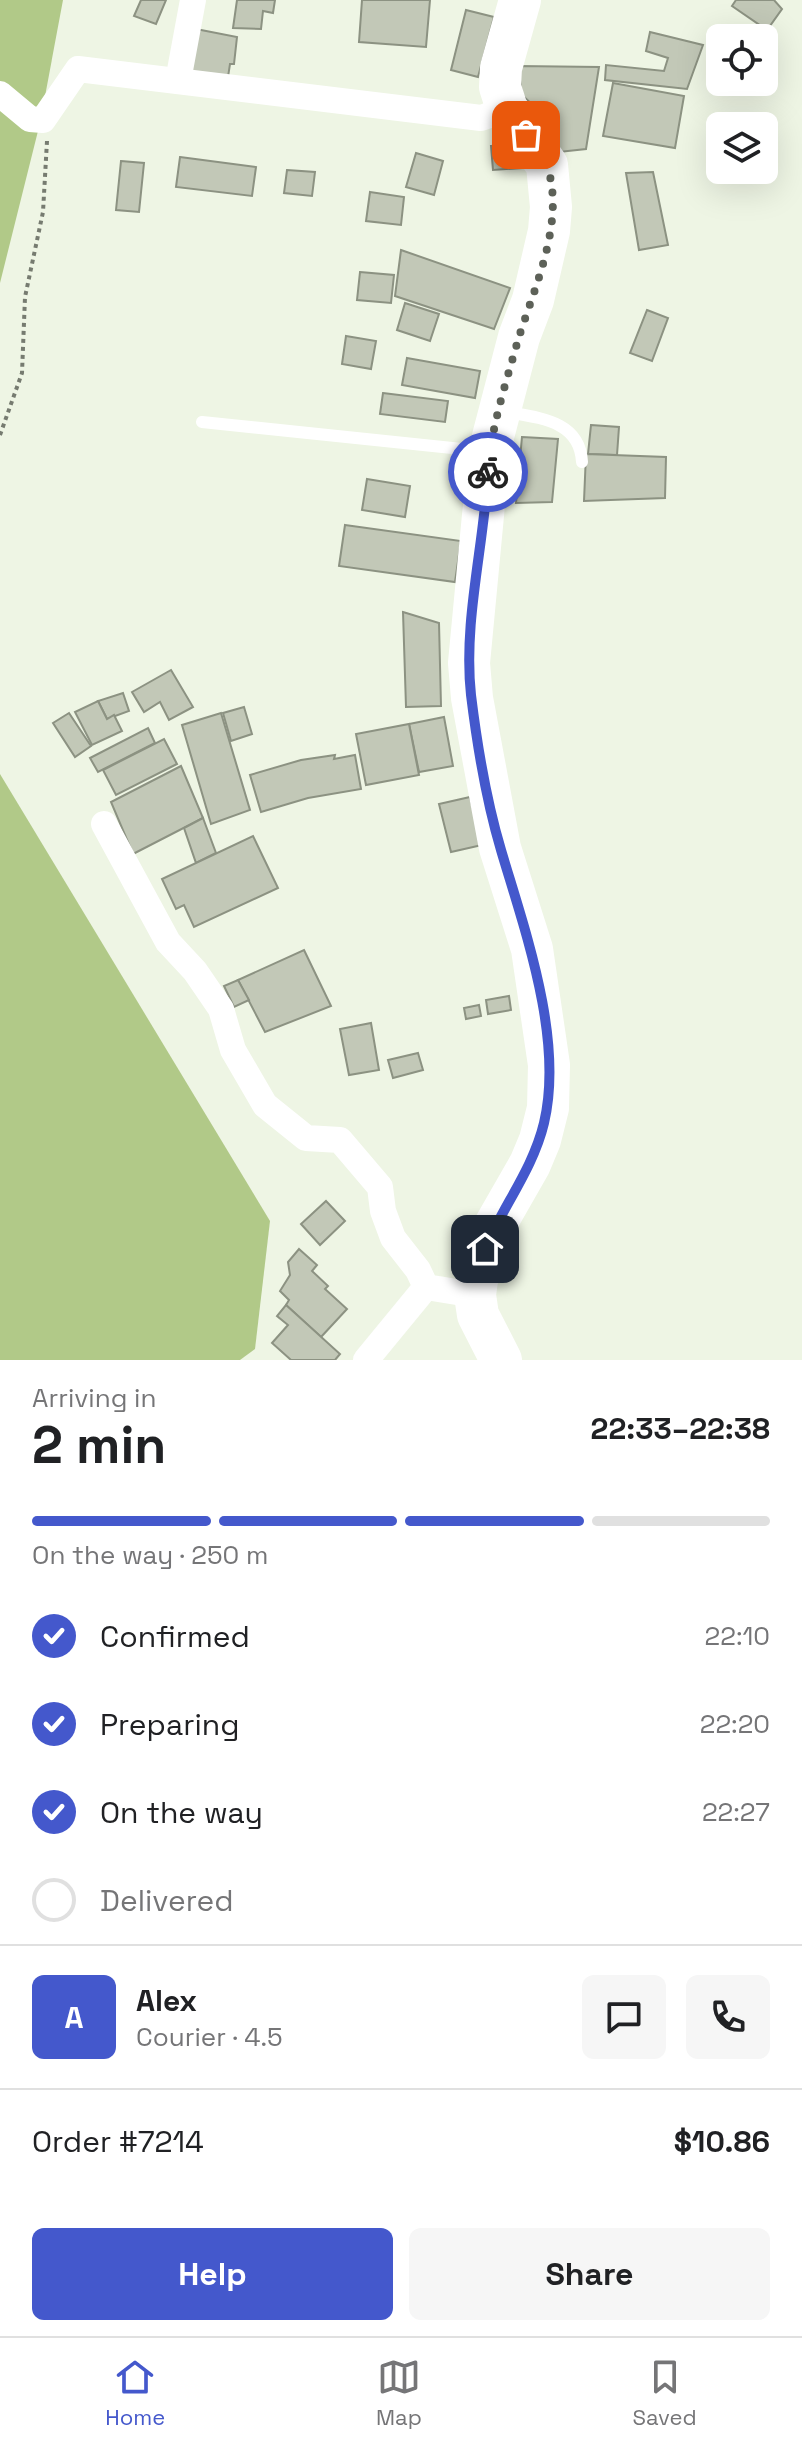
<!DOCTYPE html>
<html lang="en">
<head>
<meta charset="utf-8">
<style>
	body { margin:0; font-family:"Space Grotesk",sans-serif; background:#f6f6f6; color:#202124; height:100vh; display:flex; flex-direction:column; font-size:30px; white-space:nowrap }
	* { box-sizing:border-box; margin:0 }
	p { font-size:26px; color:#757577 }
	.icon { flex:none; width:44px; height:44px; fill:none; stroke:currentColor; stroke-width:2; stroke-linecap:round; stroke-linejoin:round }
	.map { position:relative; height:1360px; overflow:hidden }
	.details { display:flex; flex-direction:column; background:#fff; flex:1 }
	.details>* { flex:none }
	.fabs { position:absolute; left:706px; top:24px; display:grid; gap:16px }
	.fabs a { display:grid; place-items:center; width:72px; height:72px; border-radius:12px; background:#fff; box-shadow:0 8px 32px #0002; font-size:40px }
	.pin { position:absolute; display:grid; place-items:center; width:68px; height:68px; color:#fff; margin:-34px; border-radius:16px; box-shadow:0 4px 12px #0006 }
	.courier { position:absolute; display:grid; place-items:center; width:80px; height:80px; margin:-40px; border:6px solid #4458cc; border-radius:50%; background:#fff; color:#222; box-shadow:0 2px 10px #0007 }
	.headline em { font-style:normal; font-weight:700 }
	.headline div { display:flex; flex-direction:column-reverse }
	.headline { display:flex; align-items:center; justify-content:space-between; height:136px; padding:0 32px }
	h1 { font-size:52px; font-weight:700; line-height:60px }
	.bar { display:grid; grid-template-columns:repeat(4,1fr); gap:12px 8px; align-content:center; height:96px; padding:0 32px }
	.bar i { height:10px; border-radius:6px; background:#e0e0e0 }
	.bar .current { background:#4458cc }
	.bar p { grid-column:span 4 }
	.line { display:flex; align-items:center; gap:20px; padding:0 32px; border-top:2px solid #e0e0e0 }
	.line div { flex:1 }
	.round { display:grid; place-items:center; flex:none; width:84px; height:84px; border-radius:12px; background:#f6f6f6 }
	ol { padding:0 32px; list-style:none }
	li { display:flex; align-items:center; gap:24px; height:88px }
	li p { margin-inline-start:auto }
	li .icon { padding:8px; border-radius:50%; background:#4458cc; color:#fff; stroke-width:4 }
	li:last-child { color:#757577 }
	li i { width:44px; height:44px; border:4px solid #e0e0e0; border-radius:50% }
	.action { display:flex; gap:16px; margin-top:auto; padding:16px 32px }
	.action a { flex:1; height:92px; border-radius:12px; background:#4458cc; color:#fff; font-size:32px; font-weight:700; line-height:92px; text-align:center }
	.action a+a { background:#f6f6f6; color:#202124 }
	.tab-bar { display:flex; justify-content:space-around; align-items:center; height:112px; border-top:2px solid #e0e0e0; background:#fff; font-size:22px; color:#757577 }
	.tab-bar a { display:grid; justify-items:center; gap:4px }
	.tab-bar .current { color:#4458cc }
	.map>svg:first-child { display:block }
</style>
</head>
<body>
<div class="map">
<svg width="802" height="1360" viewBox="0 0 802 1360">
	<rect width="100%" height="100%" fill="#eef5e4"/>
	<!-- forest -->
	<g fill="#b1c988">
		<path d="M0 0H63L40 123 0 283Z"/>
		<path d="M0 774 270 1221 255 1349 240 1360H0Z"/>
	</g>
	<!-- building -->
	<g fill="#c2c8b7" stroke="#8c9282" stroke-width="2">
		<path d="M141 0H166L156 24 134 16Z"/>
		<path d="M237 0H275L273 13 263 11 261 29 233 28Z"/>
		<path d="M362 0H430L426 47 359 42Z"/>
		<path d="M736 0H774L782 9 767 30 732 6Z"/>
		<path d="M466 10 494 17 478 77 451 70Z"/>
		<path d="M196 29 237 37 234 64H230L228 77 191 73Z"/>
		<path d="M650 32 703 45 687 89 605 80 606 65 664 71 668 58 646 51Z"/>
		<path d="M518 66 599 67 586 149 559 152 535 107 522 95Z"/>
		<path d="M613 83 684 96 675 148 603 136Z"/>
		<path d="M513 145 522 158V168L493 170 491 146Z"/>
		<path d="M416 153 443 161 434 195 406 187Z"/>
		<path d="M180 157 256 167 252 196 176 187Z"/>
		<path d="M121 161 144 163 139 212 116 210Z"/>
		<path d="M287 170 315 172 312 196 284 193Z"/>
		<path d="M653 172 668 245 639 250 626 173Z"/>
		<path d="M370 192 404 197 401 225 366 221Z"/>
		<path d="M401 250 510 288 494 329 395 296Z"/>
		<path d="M360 272 394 275 391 303 357 300Z"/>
		<path d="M405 303 439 314 430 341 397 330Z"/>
		<path d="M647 310 668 318 652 361 630 353Z"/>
		<path d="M346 336 376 341 371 369 342 364Z"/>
		<path d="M407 358 480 371 475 398 402 385Z"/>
		<path d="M383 393 448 401 445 422 380 414Z"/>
		<path d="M591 425 619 427 617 455 588 454Z"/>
		<path d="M522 437 558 439 552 502 516 503Z"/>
		<path d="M586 454 666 457 665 498 584 501Z"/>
		<path d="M367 479 410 486 405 517 362 510Z"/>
		<path d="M345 525 461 541 455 582 339 566Z"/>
		<path d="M403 612 439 623 441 706 406 707Z"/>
		<path d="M171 670 193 707 169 720 160 702 144 712 132 692Z"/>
		<path d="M123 693 129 711 107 719 98 701Z"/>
		<path d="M98 701 107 719 114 715 122 731 92 745 75 712Z"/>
		<path d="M244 707 252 734 231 741 223 713Z"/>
		<path d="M69 713 91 746 75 757 53 723Z"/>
		<path d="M221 713 250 810 211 824 182 725Z"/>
		<path d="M444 717 453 766 419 772 409 724Z"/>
		<path d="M409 724 419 775 366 785 356 734Z"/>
		<path d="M148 728 155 743 98 772 90 758Z"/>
		<path d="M164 739 177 764 116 795 103 770Z"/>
		<path d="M335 755 334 759 355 755 361 789 308 798 261 812 250 775 301 760Z"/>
		<path d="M181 766 203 818 133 854 111 802Z"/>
		<path d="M470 797 482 845 451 852 439 804Z"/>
		<path d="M203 818 216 853 196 863 184 828Z"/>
		<path d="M253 836 278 888 194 927 184 905 176 909 162 879Z"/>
		<path d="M304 950 331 1006 265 1032 238 980Z"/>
		<path d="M238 980 249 1000 234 1007 224 986Z"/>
		<path d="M509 996 511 1010 488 1014 486 1000Z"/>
		<path d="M479 1005 481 1016 466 1019 464 1008Z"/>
		<path d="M371 1023 379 1070 349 1075 340 1029Z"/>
		<path d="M418 1053 423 1070 393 1078 388 1060Z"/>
		<path d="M326 1201 345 1221 320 1245 301 1224Z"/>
		<path d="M299 1249 317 1265 312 1271 328 1286 325 1289 347 1309 321 1337 286 1305 289 1300 280 1291 290 1275 288 1262Z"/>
		<path d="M286 1305 340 1354 335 1360H291L272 1343 288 1325 277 1316Z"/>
	</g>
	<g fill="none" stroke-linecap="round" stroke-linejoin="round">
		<!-- path -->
		<path stroke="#767b70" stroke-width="4" stroke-dasharray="4 4" stroke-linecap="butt" d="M0 435 22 373 25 297 43 212 47 141"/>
		<!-- lane -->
		<g stroke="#fff" stroke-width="12">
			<path d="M507 412C540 418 580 421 582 462"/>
			<path d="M202 422 481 451"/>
		</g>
		<!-- street -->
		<g stroke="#fff" stroke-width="26">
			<path d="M178 81 193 0"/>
			<path d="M0 94 30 119 43 120 78 69 481 118 507 109"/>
			<path d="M104 824 168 942 195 971 221 1009 233 1050 265 1105 306 1138 340 1140 380 1187 383 1211 393 1238 418 1270 426 1287 475 1295"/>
			<path d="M366 1360 426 1287"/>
		</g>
		<!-- primary -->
		<path stroke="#fff" stroke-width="42" d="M501 1360 478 1315 475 1295 477 1280 494 1227 530 1164 540 1140 548 1108 549 1065 532 949 500 848 472 698 469 663 489 452 519 337 533 300 549 231 551 207 547 165 507 109 500 87 501 68 520 0"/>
	</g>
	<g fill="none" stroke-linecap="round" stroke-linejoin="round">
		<!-- done -->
		<path stroke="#5d6158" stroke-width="8" stroke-dasharray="0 14.4" d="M488 472C491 427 506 383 518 340 534 288 566 221 547 166 543 154 534 145 526 135"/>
		<!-- route -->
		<path stroke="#4458cc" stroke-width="10" d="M485 1249C503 1206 533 1169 544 1123 564 1039 525 931 501 850 487 803 477 744 471 695 463 622 484 546 488 472"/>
	</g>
</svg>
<div class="fabs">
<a><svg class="icon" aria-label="locate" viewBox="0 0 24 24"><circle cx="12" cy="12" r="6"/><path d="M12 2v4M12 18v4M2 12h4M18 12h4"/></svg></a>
<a><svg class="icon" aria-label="layers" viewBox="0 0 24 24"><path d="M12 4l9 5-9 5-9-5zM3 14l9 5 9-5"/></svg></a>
</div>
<div class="pin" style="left:526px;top:135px;background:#ea580c"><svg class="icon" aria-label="bag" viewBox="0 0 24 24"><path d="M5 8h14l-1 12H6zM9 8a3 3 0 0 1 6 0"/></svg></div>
<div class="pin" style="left:485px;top:1249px;background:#1f2937"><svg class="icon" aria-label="home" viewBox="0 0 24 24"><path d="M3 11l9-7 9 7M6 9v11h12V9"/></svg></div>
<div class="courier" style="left:488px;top:472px"><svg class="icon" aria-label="bike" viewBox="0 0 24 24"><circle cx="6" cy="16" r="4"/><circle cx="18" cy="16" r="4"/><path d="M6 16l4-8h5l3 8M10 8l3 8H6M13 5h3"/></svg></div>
</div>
<section class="details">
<div class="headline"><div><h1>2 min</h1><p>Arriving in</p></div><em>22:33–22:38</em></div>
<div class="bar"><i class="current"></i><i class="current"></i><i class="current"></i><i></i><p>On the way · 250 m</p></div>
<ol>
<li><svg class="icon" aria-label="check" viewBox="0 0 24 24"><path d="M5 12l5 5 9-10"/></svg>Confirmed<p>22:10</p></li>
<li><svg class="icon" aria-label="check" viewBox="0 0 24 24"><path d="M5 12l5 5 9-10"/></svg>Preparing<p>22:20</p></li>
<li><svg class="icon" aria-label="check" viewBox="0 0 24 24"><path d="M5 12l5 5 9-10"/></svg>On the way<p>22:27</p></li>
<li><i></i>Delivered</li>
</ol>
<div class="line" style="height:144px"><b class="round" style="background:#4458cc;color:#fff">A</b><div><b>Alex</b><p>Courier · 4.5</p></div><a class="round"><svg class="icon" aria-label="chat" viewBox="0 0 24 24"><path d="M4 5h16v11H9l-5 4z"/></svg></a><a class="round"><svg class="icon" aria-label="phone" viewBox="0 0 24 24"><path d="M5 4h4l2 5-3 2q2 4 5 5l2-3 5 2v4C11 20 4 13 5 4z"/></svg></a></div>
<div class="line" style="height:104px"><div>Order #7214</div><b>$10.86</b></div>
<div class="action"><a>Help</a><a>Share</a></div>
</section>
<nav class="tab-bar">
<a class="current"><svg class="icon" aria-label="home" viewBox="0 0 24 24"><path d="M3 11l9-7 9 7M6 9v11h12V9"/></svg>Home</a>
<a><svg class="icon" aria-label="map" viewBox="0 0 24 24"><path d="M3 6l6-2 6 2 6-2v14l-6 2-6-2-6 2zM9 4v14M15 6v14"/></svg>Map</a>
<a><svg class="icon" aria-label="saved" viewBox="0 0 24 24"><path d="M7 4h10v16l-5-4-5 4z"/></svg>Saved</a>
</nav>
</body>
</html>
